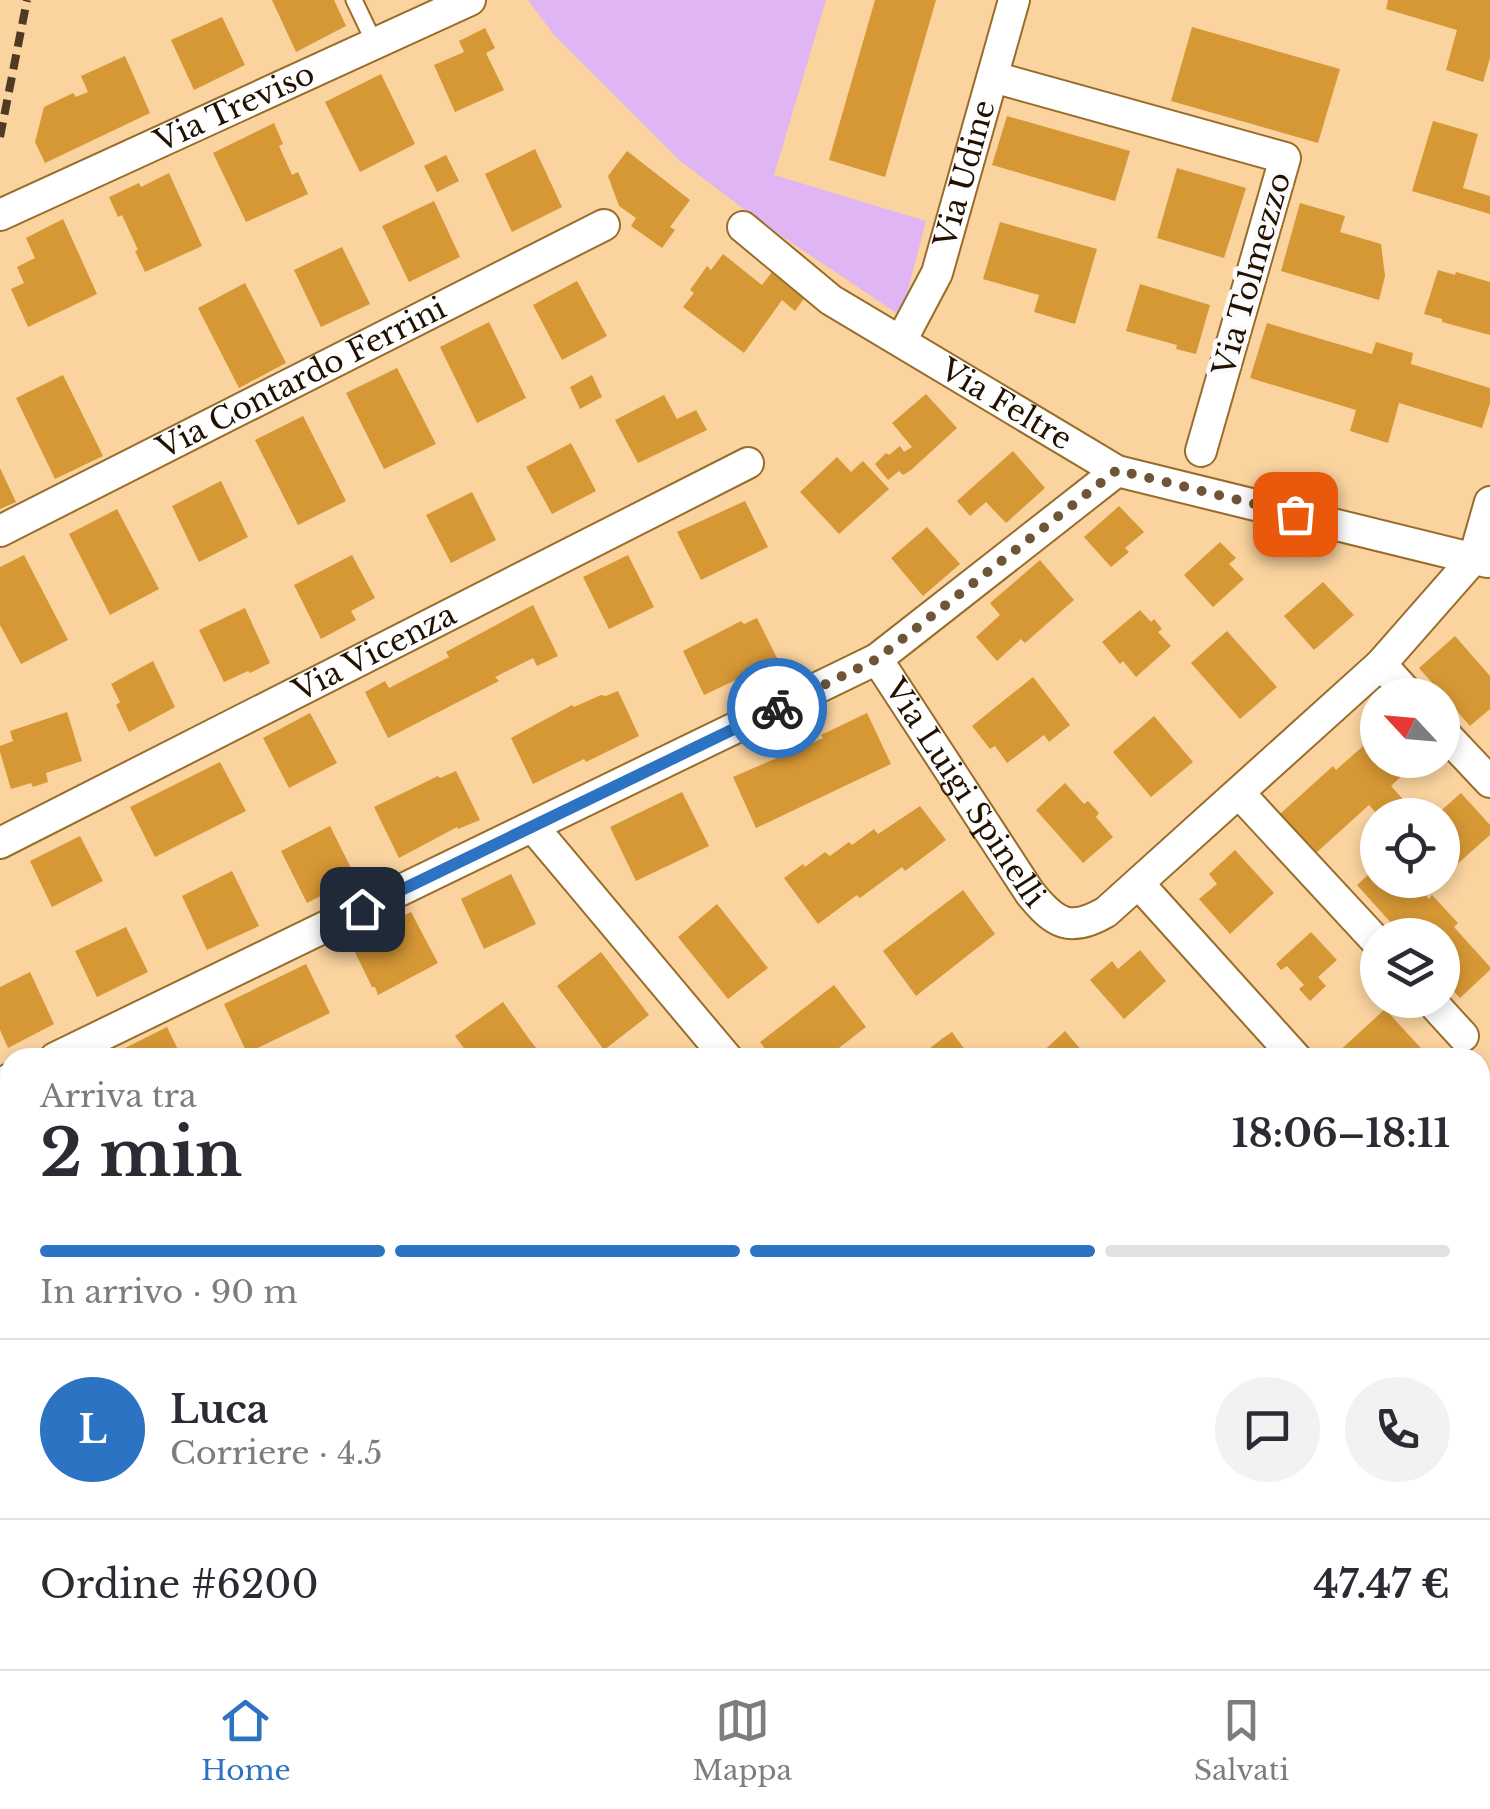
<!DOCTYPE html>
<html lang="it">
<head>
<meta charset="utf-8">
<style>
	body { margin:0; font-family:"Libre Baskerville",serif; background:#f2f2f3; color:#2b2b33; height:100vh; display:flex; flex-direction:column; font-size:38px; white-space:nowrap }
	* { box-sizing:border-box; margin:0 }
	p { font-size:32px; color:#7c7c81 }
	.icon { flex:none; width:55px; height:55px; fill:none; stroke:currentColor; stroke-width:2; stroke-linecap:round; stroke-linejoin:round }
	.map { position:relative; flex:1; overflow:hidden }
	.side { position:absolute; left:0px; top:1048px; width:1490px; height:622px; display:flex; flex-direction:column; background:#fff; border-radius:30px 30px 0 0; box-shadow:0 5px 15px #0003 }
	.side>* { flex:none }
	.needle { width:65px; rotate:296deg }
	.tools { position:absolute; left:1360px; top:678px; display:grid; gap:20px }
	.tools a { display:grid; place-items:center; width:100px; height:100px; border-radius:50%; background:#fff; box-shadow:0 5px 15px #0003; font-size:50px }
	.pin { position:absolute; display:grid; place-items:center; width:85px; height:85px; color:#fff; margin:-42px; border-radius:20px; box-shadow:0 5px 15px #0006 }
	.courier { position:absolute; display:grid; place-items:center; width:100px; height:100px; margin:-50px; border:8px solid #2d73c4; border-radius:50%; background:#fff; color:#222; box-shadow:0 2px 12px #0007 }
	.summary em { font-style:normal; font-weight:700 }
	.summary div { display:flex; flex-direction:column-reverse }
	.summary { display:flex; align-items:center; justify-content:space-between; height:170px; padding:0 40px }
	h1 { font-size:65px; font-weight:700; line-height:75px }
	.bar { display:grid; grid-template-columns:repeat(4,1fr); gap:15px 10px; align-content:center; height:120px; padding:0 40px }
	.bar i { height:12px; border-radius:8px; background:#e1e1e2 }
	.bar .active { background:#2d73c4 }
	.bar p { grid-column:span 4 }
	.line { display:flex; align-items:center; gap:25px; padding:0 40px; border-top:2px solid #e1e1e2 }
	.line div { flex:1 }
	.round { display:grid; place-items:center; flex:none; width:105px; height:105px; border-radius:52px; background:#f2f2f3 }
	.menu { display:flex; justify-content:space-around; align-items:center; height:140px; border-top:2px solid #e1e1e2; background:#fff; font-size:28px; color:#7c7c81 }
	.menu a { display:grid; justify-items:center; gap:5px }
	.menu .active { color:#2d73c4 }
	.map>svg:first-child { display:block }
</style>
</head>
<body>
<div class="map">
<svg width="1490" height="1669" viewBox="0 0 1490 1669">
	<rect width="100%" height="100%" fill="#fad39f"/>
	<!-- built -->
	<path fill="#fac47b" d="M10 1487V1660H151L156 1669H0V1492Z"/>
	<!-- green -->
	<path fill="#dfb5f4" d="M528 0H826L774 175 926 221 901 316 765 225 679 160 554 35Z"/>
	<!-- building -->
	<g fill="#d69735">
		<path d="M272 0H334L346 26 296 52Z"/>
		<path d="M875 0H936L885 177 829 160Z"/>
		<path d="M1388 0H1490V58L1483 82 1446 70 1457 30 1386 9Z"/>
		<path d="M222 17 245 65 194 90 171 40Z"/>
		<path d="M1192 27 1340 69 1318 143 1171 101Z"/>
		<path d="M485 28 495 48 486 53 504 90 455 112 434 65 464 52 459 41Z"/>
		<path d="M125 56 150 113 45 163 35 142 44 107 73 93 76 97 88 92 81 76Z"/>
		<path d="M381 74 415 144 360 172 325 102Z"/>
		<path d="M1007 116 1130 151 1115 201 992 165Z"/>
		<path d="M1433 121 1478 134 1463 188 1490 196V214L1412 191Z"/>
		<path d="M274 123 283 144 279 146 292 175 298 172 308 194 246 222 213 153Z"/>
		<path d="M535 149 562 207 512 232 485 174Z"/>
		<path d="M627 151 690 200 670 227 675 230 662 248 631 226 636 218 619 206 608 176Z"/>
		<path d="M446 155 459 181 437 192 424 166Z"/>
		<path d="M1177 168 1246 188 1224 258 1157 238Z"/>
		<path d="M169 173 202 246 145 272 135 251 138 250 122 215 118 217 109 197 139 183 141 187Z"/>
		<path d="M434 201 460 257 409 282 382 226Z"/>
		<path d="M1300 203 1345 216 1340 232 1381 244 1385 276 1379 300 1281 271Z"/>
		<path d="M63 219 97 294 28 327 11 289 24 283 17 267 35 258 26 238Z"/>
		<path d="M1000 222 1097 249 1075 324 1034 312 1039 295 983 279Z"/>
		<path d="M342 247 370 304 321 327 294 270Z"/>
		<path d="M723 254 762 285 775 268 808 293 795 311 782 300 744 353 683 307 694 293 690 290 707 266 711 270Z"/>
		<path d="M1438 270 1455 275 1456 272 1490 282V335L1442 322V319L1424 314Z"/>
		<path d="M577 281 607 336 562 360 533 305Z"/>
		<path d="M245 283 286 363 239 388 198 308Z"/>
		<path d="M1140 284 1210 305 1196 354 1176 349 1177 345 1126 331Z"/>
		<path d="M489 322 526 398 477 423 440 347Z"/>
		<path d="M1267 323 1372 354 1376 342 1413 353 1411 364 1490 388V403L1482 428 1399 403 1388 443 1350 431 1356 410 1250 378Z"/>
		<path d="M397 368 436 444 384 469 346 393Z"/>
		<path d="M63 375 103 456 55 479 16 398Z"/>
		<path d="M592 375 602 397 580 409 570 387Z"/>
		<path d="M926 394 957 428 911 470 903 475 899 471 888 480 875 464 886 453 889 455 900 446 904 452 912 447 892 423Z"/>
		<path d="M664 395 677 419 696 410 707 430 638 463 615 420Z"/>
		<path d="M303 416 346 501 298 525 255 440Z"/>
		<path d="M571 443 596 491 552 514 526 467Z"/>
		<path d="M1013 451 1045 488 1006 523 986 502 970 516 957 501Z"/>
		<path d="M837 457 851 472 863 461 889 489 839 534 800 492Z"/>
		<path d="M0 468 16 502 0 509Z"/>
		<path d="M221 481 248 537 199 562 172 506Z"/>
		<path d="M472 492 496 540 451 563 426 515Z"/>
		<path d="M745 501 768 547 701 580 677 532Z"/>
		<path d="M1119 506 1144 532 1125 548 1129 552 1111 567 1084 537Z"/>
		<path d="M117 509 159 589 110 615 69 534Z"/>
		<path d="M927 527 960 564 923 596 891 558Z"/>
		<path d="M1220 542 1236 558 1229 564 1244 579 1213 607 1184 575Z"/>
		<path d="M24 555 68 640 21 664 0 625V567Z"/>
		<path d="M352 555 375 598 351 611 356 620 321 639 294 585Z"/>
		<path d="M628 555 654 607 609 629 583 577Z"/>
		<path d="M1040 560 1074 600 1025 643 1021 639 997 661 976 637 1000 615 990 603Z"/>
		<path d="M1323 582 1354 615 1314 650 1284 616Z"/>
		<path d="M533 605 558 656 537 666 533 658 495 677 499 681 388 738 365 692 385 681 389 688 449 657 446 652Z"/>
		<path d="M245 608 270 663 250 673 248 671 224 682 199 630Z"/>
		<path d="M1140 610 1151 622 1154 619 1162 629 1158 632 1171 646 1136 677 1123 661 1120 664 1102 642Z"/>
		<path d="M757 618 778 660 759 668 762 673 742 682 740 678 704 695 683 651 741 621 744 624Z"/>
		<path d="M1227 631 1277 687 1240 719 1191 663Z"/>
		<path d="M1455 636 1490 676V709L1470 726 1419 668Z"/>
		<path d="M153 661 175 707 129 732 116 705 120 702 111 684Z"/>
		<path d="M1033 677 1070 725 1049 742 1044 735 1007 763 995 746 990 749 972 726Z"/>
		<path d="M618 691 639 736 586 762 584 759 533 784 511 738 572 705 574 707 601 695 606 696Z"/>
		<path d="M67 712 82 761 46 773 48 782 33 787 31 783 11 789 0 752V746L13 741 10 731Z"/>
		<path d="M310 713 337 763 289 788 263 738Z"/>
		<path d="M867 713 891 764 756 828 733 777 823 738 821 735Z"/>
		<path d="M1154 716 1193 762 1151 797 1113 752Z"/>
		<path d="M1378 733V760H1418L1391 786 1408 805 1397 815H1378L1369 805 1316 853 1280 814 1333 766 1336 770Z"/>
		<path d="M220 762 246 811 155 857 130 807Z"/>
		<path d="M456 771 480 820 458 829 457 827 399 858 374 807 438 776 440 778Z"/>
		<path d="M1065 783 1084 804 1088 801 1099 813 1096 817 1113 837 1083 863 1036 810Z"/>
		<path d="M682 792 709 846 636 881 610 827Z"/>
		<path d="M1461 793 1490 825V835L1455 866 1442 852V815H1436Z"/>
		<path d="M920 806 946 840 905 871 902 867 860 898 857 895 818 924 784 878 803 864 805 867 825 852 830 856 849 842 852 845 874 829 878 834Z"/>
		<path d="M330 826 356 878 307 903 281 851Z"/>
		<path d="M80 836 103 881 52 907 30 861Z"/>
		<path d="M1235 850 1274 893 1230 934 1199 899 1217 884 1209 874Z"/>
		<path d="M1378 866V880H1411L1429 899 1432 895 1458 923 1454 927 1490 967V970L1460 998 1442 979V935H1402L1357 885Z"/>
		<path d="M232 871 259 926 207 950 182 896Z"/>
		<path d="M511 874 536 924 484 949 461 899Z"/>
		<path d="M963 890 995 934 916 996 883 951Z"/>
		<path d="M717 904 768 968 728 999 678 937Z"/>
		<path d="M411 912 438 963 378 995 375 987H372L350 942Z"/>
		<path d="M126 927 148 972 97 997 75 951Z"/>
		<path d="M1311 932 1337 960 1318 977 1326 986 1310 1001 1299 989 1304 985 1287 966 1281 970 1276 964Z"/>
		<path d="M1140 950 1166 981 1124 1019 1090 980 1112 961 1118 969Z"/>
		<path d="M601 952 649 1015 604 1050 557 986Z"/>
		<path d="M306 964 330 1013 247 1053 224 1004Z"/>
		<path d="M30 972 54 1024 8 1048 0 1030V987Z"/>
		<path d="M834 985 866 1027 826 1058H772L760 1042Z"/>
		<path d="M503 1002 529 1039 544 1058H471L455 1036Z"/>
		<path d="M1385 1009 1430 1058H1337L1335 1055Z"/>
		<path d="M167 1027 182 1058H106L123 1049Z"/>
		<path d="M1065 1031 1088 1058H1036Z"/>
		<path d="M952 1032 971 1058H917L943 1038Z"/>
		<path d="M10 1105V1165L0 1170V1109Z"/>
		<path d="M1480 1112 1490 1123V1170L1480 1178Z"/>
		<path d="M0 1199 10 1219V1275L0 1280Z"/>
		<path d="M10 1328V1381L0 1362V1333Z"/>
		<path d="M1490 1511V1588L1480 1595V1518Z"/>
		<path d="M226 1660H278L281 1665 274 1669H232Z"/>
		<path d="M519 1660H582L588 1669H506Z"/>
		<path d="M866 1660H935L941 1669H853Z"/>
		<path d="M1056 1660H1112L1119 1669H1044Z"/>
	</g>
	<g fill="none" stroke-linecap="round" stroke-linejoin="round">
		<!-- lane casing -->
		<g stroke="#996d29" stroke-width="19">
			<path id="lane" d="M354 0 375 44"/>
		</g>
		<!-- street casing -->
		<g stroke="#996d29" stroke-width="34">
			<g id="street">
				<path d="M993 77 1285 158 1201 451"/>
				<path id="s1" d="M0 215 470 0"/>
				<path id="s2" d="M743 227 831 300 1117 471 1487 562"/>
				<path id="s3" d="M901 341 937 273 1014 0"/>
				<path id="s4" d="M0 531 604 225"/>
				<path id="s5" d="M877 659 1030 893C1055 924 1070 933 1106 912L1381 664 1474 558 1490 502"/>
				<path d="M1381 664 1409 695"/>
				<path d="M1442 731 1490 782"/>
				<path d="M1239 793 1378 943"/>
				<path d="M533 827 727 1058"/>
				<path id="s6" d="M0 843 748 463"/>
				<path d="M1139 884 1296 1058"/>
				<path d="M1430 1000 1463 1036"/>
				<path d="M55 1058 877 659 1117 471"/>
				<path d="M0 1084 10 1079"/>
				<path d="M1480 1257 1490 1267"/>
				<path d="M618 1660 624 1669"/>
				<path d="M987 1660 993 1669"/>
				<path d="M445 1669 459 1660"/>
				<path d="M1456 1669 1468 1660"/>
			</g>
		</g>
		<!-- lane -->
		<use href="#lane" stroke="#fff" stroke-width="15"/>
		<!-- street -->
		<use href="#street" stroke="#fff" stroke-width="30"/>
		<!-- rail -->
		<path stroke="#503a22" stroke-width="8" stroke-dasharray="15 8" stroke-linecap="butt" d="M0 137 27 0"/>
	</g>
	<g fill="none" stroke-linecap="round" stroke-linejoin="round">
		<!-- done -->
		<path stroke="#6e5538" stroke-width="10" stroke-dasharray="0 18" d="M777 708 877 659 1117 470 1295 514"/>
		<!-- route -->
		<path stroke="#2d73c4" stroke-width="12" d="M362 909 777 708"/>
	</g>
	<g text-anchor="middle" stroke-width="9" stroke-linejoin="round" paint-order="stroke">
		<!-- street labels -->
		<g font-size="30" fill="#231100" stroke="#fbfbfb">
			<text dy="10" stroke="none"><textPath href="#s1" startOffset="258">Via Treviso</textPath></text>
			<text dy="10" stroke="none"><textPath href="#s3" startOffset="180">Via Udine</textPath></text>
			<text transform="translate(1252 274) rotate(-74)" y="10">Via Tolmezzo</text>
			<text dy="10" stroke="none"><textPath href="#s4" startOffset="338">Via Contardo Ferrini</textPath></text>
			<text dy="10" stroke="none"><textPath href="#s2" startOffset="318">Via Feltre</textPath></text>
			<text dy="10" stroke="none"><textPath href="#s6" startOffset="420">Via Vicenza</textPath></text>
			<text dy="10" stroke="none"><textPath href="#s5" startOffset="160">Via Luigi Spinelli</textPath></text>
		</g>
	</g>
</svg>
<div class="tools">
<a><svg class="needle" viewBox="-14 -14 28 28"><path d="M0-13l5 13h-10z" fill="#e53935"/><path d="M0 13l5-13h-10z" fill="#7c7c81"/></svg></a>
<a><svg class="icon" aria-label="locate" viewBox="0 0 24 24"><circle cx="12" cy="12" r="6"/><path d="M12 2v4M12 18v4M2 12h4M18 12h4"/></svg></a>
<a><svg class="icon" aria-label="layers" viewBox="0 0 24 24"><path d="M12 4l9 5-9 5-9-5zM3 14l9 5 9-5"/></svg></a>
</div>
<div class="pin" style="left:1295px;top:514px;background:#ea580c"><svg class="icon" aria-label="bag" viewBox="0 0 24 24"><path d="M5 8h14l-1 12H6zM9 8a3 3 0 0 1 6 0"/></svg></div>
<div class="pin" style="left:362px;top:909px;background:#1f2937"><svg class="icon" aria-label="home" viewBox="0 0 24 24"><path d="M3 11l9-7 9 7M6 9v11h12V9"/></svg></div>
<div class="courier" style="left:777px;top:708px"><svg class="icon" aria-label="bike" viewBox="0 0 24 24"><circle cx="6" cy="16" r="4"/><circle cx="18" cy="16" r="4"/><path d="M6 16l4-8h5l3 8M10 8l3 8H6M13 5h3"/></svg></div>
<section class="side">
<div class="summary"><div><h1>2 min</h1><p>Arriva tra</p></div><em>18:06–18:11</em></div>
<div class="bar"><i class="active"></i><i class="active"></i><i class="active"></i><i></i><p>In arrivo · 90 m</p></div>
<div class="line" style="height:180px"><b class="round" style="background:#2d73c4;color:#fff">L</b><div><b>Luca</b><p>Corriere · 4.5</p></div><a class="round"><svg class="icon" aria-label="chat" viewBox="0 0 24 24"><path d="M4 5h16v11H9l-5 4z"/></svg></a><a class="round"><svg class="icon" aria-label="phone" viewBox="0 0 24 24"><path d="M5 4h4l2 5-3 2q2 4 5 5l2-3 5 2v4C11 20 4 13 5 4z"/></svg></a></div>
<div class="line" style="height:130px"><div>Ordine #6200</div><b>47.47 €</b></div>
</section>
</div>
<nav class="menu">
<a class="active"><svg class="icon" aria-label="home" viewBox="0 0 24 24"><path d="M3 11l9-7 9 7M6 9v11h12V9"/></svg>Home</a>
<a><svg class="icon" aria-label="map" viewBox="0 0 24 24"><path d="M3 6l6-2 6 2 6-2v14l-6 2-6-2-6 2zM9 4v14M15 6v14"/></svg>Mappa</a>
<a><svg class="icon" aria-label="saved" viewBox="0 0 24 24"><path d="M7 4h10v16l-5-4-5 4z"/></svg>Salvati</a>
</nav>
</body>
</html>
